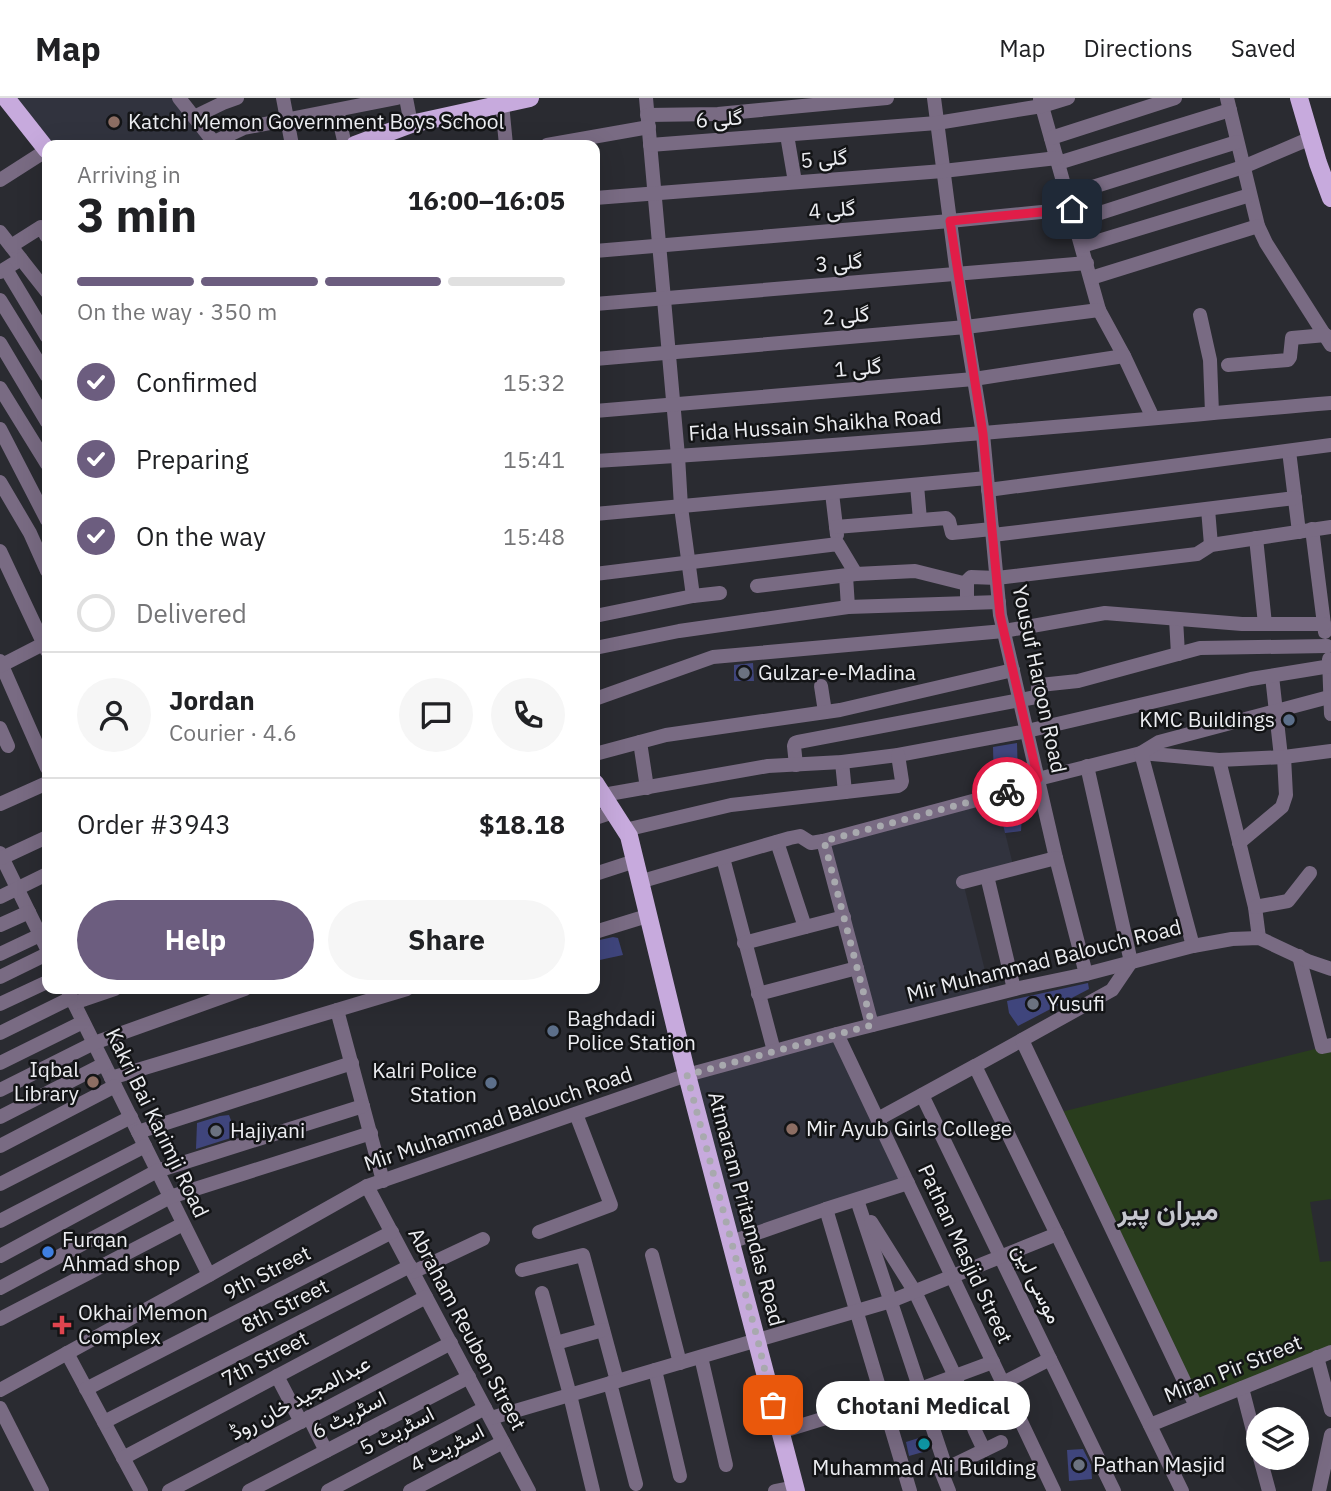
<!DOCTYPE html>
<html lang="en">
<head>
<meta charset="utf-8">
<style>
	body { margin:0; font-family:"IBM Plex Sans",Vazirmatn,sans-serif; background:#f6f6f6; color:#202124; height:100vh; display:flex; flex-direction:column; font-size:26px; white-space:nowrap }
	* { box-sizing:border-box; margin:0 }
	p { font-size:23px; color:#757577 }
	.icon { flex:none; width:38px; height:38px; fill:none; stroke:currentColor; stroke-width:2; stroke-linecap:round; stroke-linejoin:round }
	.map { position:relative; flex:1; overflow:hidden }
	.side { position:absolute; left:42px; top:42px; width:558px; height:854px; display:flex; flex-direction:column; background:#fff; border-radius:14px; box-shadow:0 7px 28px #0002 }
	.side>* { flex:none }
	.fabs { position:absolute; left:1246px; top:1309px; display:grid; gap:14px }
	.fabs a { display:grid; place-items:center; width:63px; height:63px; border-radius:50%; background:#fff; box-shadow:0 7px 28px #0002; font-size:35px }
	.pin { position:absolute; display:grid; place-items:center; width:60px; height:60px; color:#fff; margin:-30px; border-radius:14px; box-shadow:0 4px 10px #0006 }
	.courier { position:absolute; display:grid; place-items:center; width:70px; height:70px; margin:-35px; border:5px solid #e11d48; border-radius:50%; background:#fff; color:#222; box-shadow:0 2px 9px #0007 }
	.bubble { position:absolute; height:49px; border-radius:24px; background:#fff; box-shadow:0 7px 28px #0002; font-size:23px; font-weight:700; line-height:49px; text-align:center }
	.headline em { font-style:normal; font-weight:700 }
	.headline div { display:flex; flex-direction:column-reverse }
	.headline { display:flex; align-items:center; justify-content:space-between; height:119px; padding:0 35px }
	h1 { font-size:46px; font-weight:700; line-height:52px }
	.bar { display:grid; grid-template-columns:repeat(4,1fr); gap:10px 7px; align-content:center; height:84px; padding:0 35px }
	.bar i { height:9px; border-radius:5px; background:#e0e0e0 }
	.bar .on { background:#6c5d7f }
	.bar p { grid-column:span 4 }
	.line { display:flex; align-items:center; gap:18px; padding:0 35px; border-top:2px solid #e0e0e0 }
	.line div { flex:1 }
	.round { display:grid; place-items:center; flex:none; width:74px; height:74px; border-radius:37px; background:#f6f6f6 }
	ol { padding:0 35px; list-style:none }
	li { display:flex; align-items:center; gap:21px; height:77px }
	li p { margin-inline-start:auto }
	li .icon { padding:7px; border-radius:50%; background:#6c5d7f; color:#fff; stroke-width:4 }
	li:last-child { color:#757577 }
	li i { width:38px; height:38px; border:4px solid #e0e0e0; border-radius:50% }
	.primary-button { display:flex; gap:14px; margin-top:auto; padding:14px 35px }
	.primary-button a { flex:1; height:80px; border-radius:42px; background:#6c5d7f; color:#fff; font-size:28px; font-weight:700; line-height:80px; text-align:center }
	.primary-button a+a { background:#f6f6f6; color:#202124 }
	header { display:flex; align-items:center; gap:42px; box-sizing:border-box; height:98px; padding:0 35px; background:#fff; border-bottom:2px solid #e0e0e0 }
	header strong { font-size:33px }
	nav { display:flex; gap:38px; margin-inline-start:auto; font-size:24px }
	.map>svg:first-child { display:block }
</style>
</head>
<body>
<header>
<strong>Map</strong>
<nav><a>Map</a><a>Directions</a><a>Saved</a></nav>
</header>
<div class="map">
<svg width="1331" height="1393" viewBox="0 0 1331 1393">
	<rect width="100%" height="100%" fill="#2a2b31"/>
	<!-- built -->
	<g fill="#31333e">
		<path d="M13 0H178L216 47H50Z"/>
		<path d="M997 702 1014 771 963 784 991 897 872 927 823 743Z"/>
		<path d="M837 936 908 1085 731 1144 687 977Z"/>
	</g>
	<!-- green -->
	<path fill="#293d1d" d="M1331 947V1101L1310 1104 1320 1164 1331 1163V1254L1196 1308 1061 1014Z"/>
	<!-- building -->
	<g fill="#3f457c">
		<path d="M753 565 754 583H734V567Z"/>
		<path d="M1017 645 1018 680 994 687 993 649Z"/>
		<path d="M1023 699 1021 733 1005 735 998 706Z"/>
		<path d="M613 839 618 840 623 857 595 863V843Z"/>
		<path d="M1088 885 1089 891 1018 928 1009 915 1007 903Z"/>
		<path d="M229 1017 237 1038 196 1051 197 1025 220 1018Z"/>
		<path d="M925 1338 930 1352 909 1358 906 1344Z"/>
		<path d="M1083 1351 1091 1367 1092 1381 1069 1383 1067 1352Z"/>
	</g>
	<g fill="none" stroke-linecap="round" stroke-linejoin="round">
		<!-- minor -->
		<g stroke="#796b83" stroke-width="14">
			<path d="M179 0 216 47"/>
			<path d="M283 0 292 47"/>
			<path d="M406 0 411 26"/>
			<path d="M646 0 678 358 681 409 693 498"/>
			<path d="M934 0 957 177 983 336 1000 517 1056 760 1086 876"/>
			<path d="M1227 0 1258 128 1266 145 1331 247"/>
			<path d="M1040 1 1099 212 1124 258 1153 320"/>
			<path d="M502 6 506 47"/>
			<path d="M337 12 345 47"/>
			<path d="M647 17 718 16 887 0"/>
			<path d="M194 19 223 5 237 0"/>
			<path d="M787 37 795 84"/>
			<path d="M1051 40 1175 0"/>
			<path d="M214 44 244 30 397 0"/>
			<path d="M547 47 649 29"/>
			<path d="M650 47 937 25 1042 8 1068 0"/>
			<path d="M1058 65 1230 12"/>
			<path d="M0 82 47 52"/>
			<path d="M1067 97 1237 44"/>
			<path d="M595 100 943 73 1057 60"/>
			<path d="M1075 123 1243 69 1311 40"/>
			<path d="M0 134 21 161 0 174"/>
			<path d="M11 148 41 129 47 139"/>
			<path d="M1082 148 1250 97"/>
			<path d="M595 153 950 123 1072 111"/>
			<path d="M21 161 47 194"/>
			<path d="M6 171 47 239"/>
			<path d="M1091 180 1258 128"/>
			<path d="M0 202 47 278"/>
			<path d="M595 206 1087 165"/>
			<path d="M1200 217 1210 262 1212 315"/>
			<path d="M0 245 47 324"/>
			<path d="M595 261 966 229 1099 212"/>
			<path d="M1228 267 1288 262 1290 259 1292 240 1326 237"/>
			<path d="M0 290 47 366"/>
			<path d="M595 313 974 281 1124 258"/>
			<path d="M0 331 47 422"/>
			<path d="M1289 353 1299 434"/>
			<path d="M595 363C841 349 1086 326 1331 305"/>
			<path d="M0 384 30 435 47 473"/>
			<path d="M917 387 920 422"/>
			<path d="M988 392 1331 347"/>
			<path d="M832 395 837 437"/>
			<path d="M1208 411 1211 447"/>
			<path d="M595 416 987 380"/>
			<path d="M836 429 946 420 949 423 952 435 992 431"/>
			<path d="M1312 431 1325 534"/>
			<path d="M993 437 1295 400"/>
			<path d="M1256 440 1265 526"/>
			<path d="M0 453 47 553"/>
			<path d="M595 476 838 446 856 476"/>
			<path d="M846 478 848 509"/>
			<path d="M757 488 856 476 915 473 967 486"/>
			<path d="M967 505V483L971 479 997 480 1197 456 1211 447 1331 429"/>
			<path d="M595 518 693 498 720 495"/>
			<path d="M1176 521 1178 556"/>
			<path d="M595 550 679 533 848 509 999 504"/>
			<path d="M1329 561 1331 616"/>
			<path d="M0 563 47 670"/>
			<path d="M0 568 47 544"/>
			<path d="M1272 578 1281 659"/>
			<path d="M821 588 825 614"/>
			<path d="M595 601 713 559 1004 533 1105 515 1242 526H1324"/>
			<path d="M0 630 8 648"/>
			<path d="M640 644 647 690"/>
			<path d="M595 656 666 637 840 612 1013 572"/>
			<path d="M1219 662 1255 809 1259 840"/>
			<path d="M842 664 845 694"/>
			<path d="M796 667 794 648 795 645 798 644 1036 599 1038 596V590L1040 587 1078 583 1200 550 1327 548"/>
			<path d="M1087 668 1131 864 1112 892 975 968 1182 1393"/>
			<path d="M603 697 768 668 842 664 898 657 1027 633 1251 581 1331 568"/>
			<path d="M0 706 47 685"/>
			<path d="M595 720 613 714"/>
			<path d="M625 732 731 707 898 688 901 686 902 683 898 657"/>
			<path d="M823 743 872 927"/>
			<path d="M777 744 805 829"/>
			<path d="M1239 745 1282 709 1286 697 1284 659"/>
			<path d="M0 755 47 851"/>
			<path d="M2 760 47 739"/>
			<path d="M723 760 774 953"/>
			<path d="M595 776 635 763"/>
			<path d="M987 778 1014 891"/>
			<path d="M639 784 790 740 800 738 811 745 823 743 1010 693 1022 689 1038 681 1141 655 1219 662 1284 659 1331 653"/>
			<path d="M963 784 1056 760"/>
			<path d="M0 799 47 776"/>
			<path d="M1255 809 1288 803 1310 775"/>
			<path d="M0 827 29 814"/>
			<path d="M595 834 647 818"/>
			<path d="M744 845 844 819"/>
			<path d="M1193 848 1141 655 1159 644 1329 599"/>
			<path d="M0 856 40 837"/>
			<path d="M1299 858 1322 949 1331 947"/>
			<path d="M0 879 47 856"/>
			<path d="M67 891 209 1177"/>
			<path d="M758 896 857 870"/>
			<path d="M74 905 115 891"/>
			<path d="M0 906 47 884"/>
			<path d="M337 912 383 1083"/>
			<path d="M0 935 71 900"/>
			<path d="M837 936 1054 1393"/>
			<path d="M1022 942 1196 1308"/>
			<path d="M0 965 83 924"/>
			<path d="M111 980 407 891"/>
			<path d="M0 992 94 945 245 891"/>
			<path d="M922 997 1114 1393"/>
			<path d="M0 1019 104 966"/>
			<path d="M878 1021 975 968"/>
			<path d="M138 1034 352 965"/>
			<path d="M0 1048 115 988"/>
			<path d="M0 1086 131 1019"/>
			<path d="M367 1088 529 1393"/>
			<path d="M857 1102 946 1370"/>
			<path d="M826 1111 910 1393"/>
			<path d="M0 1123 145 1048"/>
			<path d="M871 1124 915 1194 955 1278 975 1333 984 1352"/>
			<path d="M539 1134 611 1107 576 1016"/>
			<path d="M731 1144 826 1111 908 1085"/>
			<path d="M652 1157 680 1265"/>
			<path d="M0 1158 157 1073 363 1008"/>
			<path d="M522 1172 583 1157 617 1283"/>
			<path d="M413 1174 483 1141"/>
			<path d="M0 1190 170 1099 371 1035"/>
			<path d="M542 1195 570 1297 593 1393"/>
			<path d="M0 1221 183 1126"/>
			<path d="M556 1245 603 1232"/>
			<path d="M67 1255 141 1393"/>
			<path d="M701 1259 726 1367"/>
			<path d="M1317 1259 1331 1312"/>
			<path d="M655 1272 680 1378"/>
			<path d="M277 1278 301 1324"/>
			<path d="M610 1285 636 1386"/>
			<path d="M1003 1285 1050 1261"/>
			<path d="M1242 1290 1258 1352"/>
			<path d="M86 1291 392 1134"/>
			<path d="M0 1292 209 1177 367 1088 687 977 837 936 1019 890 1086 876 1193 848 1232 841 1259 840 1308 863 1331 871"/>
			<path d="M0 1310 42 1393"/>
			<path d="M309 1319 326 1353"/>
			<path d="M491 1320 891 1203 1057 1136"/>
			<path d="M104 1324 410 1168"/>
			<path d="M1150 1327 1331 1254"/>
			<path d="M780 1334 920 1291 993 1264"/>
			<path d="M123 1360 426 1199"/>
			<path d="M1260 1360 1269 1393"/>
			<path d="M169 1393 451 1245"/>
			<path d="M249 1393 469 1279"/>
			<path d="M328 1393 485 1310"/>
			<path d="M410 1393 503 1344"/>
			<path d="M775 1393 795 1389"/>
			<path d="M949 1393 941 1373 1001 1344"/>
			<path d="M1319 1393 1331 1337"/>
		</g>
		<!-- major -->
		<g stroke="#c7aadd" stroke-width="18">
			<path d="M6 0 47 52"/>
			<path d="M1299 0 1318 65 1331 100"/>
			<path d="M355 47 411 26 530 0"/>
			<path d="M595 685 629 738 687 977 796 1393"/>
		</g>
	</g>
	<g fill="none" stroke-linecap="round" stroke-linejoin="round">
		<!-- done -->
		<path stroke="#a8a9ae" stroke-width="7" stroke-dasharray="0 12.6" d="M773 1307 758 1243 687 977 872 927 824 743 1007 694"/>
		<!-- route -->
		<path stroke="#e11d48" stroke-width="9" d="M1007 694 1022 689 1038 681 1000 517 983 336 950 123 1072 111"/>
	</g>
	<!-- markers -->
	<g fill="#8d6e63" stroke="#131416" stroke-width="2.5">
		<circle cx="114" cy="24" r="7"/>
		<circle cx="93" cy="984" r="7"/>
		<circle cx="792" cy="1031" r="7"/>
	</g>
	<g fill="#6b7280" stroke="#131416" stroke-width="2.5">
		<circle cx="744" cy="575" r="7"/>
		<circle cx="1033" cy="906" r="7"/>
		<circle cx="216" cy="1033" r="7"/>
		<circle cx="1079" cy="1367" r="7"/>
	</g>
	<g fill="#5c6f8a" stroke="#131416" stroke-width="2.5">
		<circle cx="1289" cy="622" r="7"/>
		<circle cx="553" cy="933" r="7"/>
		<circle cx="491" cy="985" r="7"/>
	</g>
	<circle fill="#3f7fe0" stroke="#131416" stroke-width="2.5" cx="48" cy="1154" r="7"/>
	<path fill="#e0444e" stroke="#131416" stroke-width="2.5" d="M58.5 1216.5h7v7h7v7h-7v7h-7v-7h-7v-7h7z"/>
	<circle fill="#0f9aa8" stroke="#131416" stroke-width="2.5" cx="924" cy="1346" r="7"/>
	<g text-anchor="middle" stroke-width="5" stroke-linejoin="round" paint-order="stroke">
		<!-- street labels -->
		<g font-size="21" fill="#ecedf1" stroke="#131416">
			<text transform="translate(719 21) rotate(-4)" y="7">گلی 6</text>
			<text transform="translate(824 61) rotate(-5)" y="7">گلی 5</text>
			<text transform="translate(832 112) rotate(-5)" y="7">گلی 4</text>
			<text transform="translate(839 165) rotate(-5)" y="7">گلی 3</text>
			<text transform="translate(846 218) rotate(-5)" y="7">گلی 2</text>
			<text transform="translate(858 270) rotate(-5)" y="7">گلی 1</text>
			<text transform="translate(815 327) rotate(-4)" y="7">Fida Hussain Shaikha Road</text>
			<text transform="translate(1039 581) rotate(78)" y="7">Yousuf Haroon Road</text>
			<text transform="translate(1044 863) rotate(-14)" y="7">Mir Muhammad Balouch Road</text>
			<text transform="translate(498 1021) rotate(-19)" y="7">Mir Muhammad Balouch Road</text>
			<text transform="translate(157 1025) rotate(64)" y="7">Kakri Bai Karimji Road</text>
			<text transform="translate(746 1111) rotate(75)" y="7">Atmaram Pritamdas Road</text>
			<text transform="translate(965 1156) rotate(65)" y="7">Pathan Masjid Street</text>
			<text transform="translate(267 1175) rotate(-27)" y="7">9th Street</text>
			<text transform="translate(1037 1186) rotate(64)" y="7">موسی لین</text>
			<text transform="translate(285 1208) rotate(-27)" y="7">8th Street</text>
			<text transform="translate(467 1231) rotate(62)" y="7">Abraham Reuben Street</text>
			<text transform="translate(265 1261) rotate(-28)" y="7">7th Street</text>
			<text transform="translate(1233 1271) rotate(-22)" y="7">Miran Pir Street</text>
			<text transform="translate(300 1300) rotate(-28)" y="7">عبدالمجید خان روڈ</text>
			<text transform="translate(349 1317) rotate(-27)" y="7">اسٹریٹ 6</text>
			<text transform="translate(397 1333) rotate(-28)" y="7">اسٹریٹ 5</text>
			<text transform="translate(447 1350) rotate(-28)" y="7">اسٹریٹ 4</text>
		</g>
		<!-- poi labels -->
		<g font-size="21" fill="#ecedf1" stroke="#131416" text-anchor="start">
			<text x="128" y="31">Katchi Memon Government Boys School</text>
			<text x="758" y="582">Gulzar-e-Madina</text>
			<text x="1275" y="629" text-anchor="end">KMC Buildings</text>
			<text x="1047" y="913">Yusufi</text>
			<text x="567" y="928">Baghdadi<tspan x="567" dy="24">Police Station</tspan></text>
			<text x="79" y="979" text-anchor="end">Iqbal<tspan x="79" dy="24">Library</tspan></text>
			<text x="477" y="980" text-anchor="end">Kalri Police<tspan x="477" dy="24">Station</tspan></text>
			<text x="806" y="1038">Mir Ayub Girls College</text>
			<text x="230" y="1040">Hajiyani</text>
			<text x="62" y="1149">Furqan<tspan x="62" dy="24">Ahmad shop</tspan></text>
			<text x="78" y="1222">Okhai Memon<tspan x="78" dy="24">Complex</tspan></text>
			<text x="1093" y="1374">Pathan Masjid</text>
			<text x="924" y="1377" text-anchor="middle">Muhammad Ali Building</text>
		</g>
		<!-- district labels -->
		<g font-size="28" font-weight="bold" fill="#c5c6ce" stroke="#131416">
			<text x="1168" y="1122">میران پیر</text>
		</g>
	</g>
</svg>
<div class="fabs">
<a><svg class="icon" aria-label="layers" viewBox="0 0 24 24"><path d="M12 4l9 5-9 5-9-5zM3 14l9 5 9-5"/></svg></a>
</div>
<div class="pin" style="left:773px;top:1307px;background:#ea580c"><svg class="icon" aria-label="bag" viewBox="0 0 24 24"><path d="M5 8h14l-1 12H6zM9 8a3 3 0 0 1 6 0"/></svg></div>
<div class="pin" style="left:1072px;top:111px;background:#1f2937"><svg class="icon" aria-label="home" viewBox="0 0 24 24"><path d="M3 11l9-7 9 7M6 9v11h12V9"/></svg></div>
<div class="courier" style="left:1007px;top:694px"><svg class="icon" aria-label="bike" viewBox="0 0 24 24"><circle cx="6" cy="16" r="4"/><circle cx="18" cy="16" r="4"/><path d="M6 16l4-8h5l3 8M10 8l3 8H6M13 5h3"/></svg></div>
<div class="bubble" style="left:816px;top:1283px;width:214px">Chotani Medical</div>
<section class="side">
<div class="headline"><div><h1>3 min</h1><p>Arriving in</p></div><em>16:00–16:05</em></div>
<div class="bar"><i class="on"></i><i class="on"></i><i class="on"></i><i></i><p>On the way · 350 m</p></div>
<ol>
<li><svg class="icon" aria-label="check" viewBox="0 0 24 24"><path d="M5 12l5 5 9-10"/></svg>Confirmed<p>15:32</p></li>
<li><svg class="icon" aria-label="check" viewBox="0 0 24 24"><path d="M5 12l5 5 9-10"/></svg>Preparing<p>15:41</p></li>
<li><svg class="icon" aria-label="check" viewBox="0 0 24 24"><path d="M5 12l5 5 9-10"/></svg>On the way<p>15:48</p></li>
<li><i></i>Delivered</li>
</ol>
<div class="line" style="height:126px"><a class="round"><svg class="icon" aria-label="person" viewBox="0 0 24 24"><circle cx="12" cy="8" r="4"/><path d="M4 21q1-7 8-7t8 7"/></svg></a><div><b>Jordan</b><p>Courier · 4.6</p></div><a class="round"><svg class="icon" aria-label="chat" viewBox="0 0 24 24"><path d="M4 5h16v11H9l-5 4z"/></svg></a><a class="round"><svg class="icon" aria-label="phone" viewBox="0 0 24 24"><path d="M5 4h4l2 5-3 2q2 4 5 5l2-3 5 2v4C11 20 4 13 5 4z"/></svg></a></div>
<div class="line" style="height:91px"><div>Order #3943</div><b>$18.18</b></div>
<div class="primary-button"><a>Help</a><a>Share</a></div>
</section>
</div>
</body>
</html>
